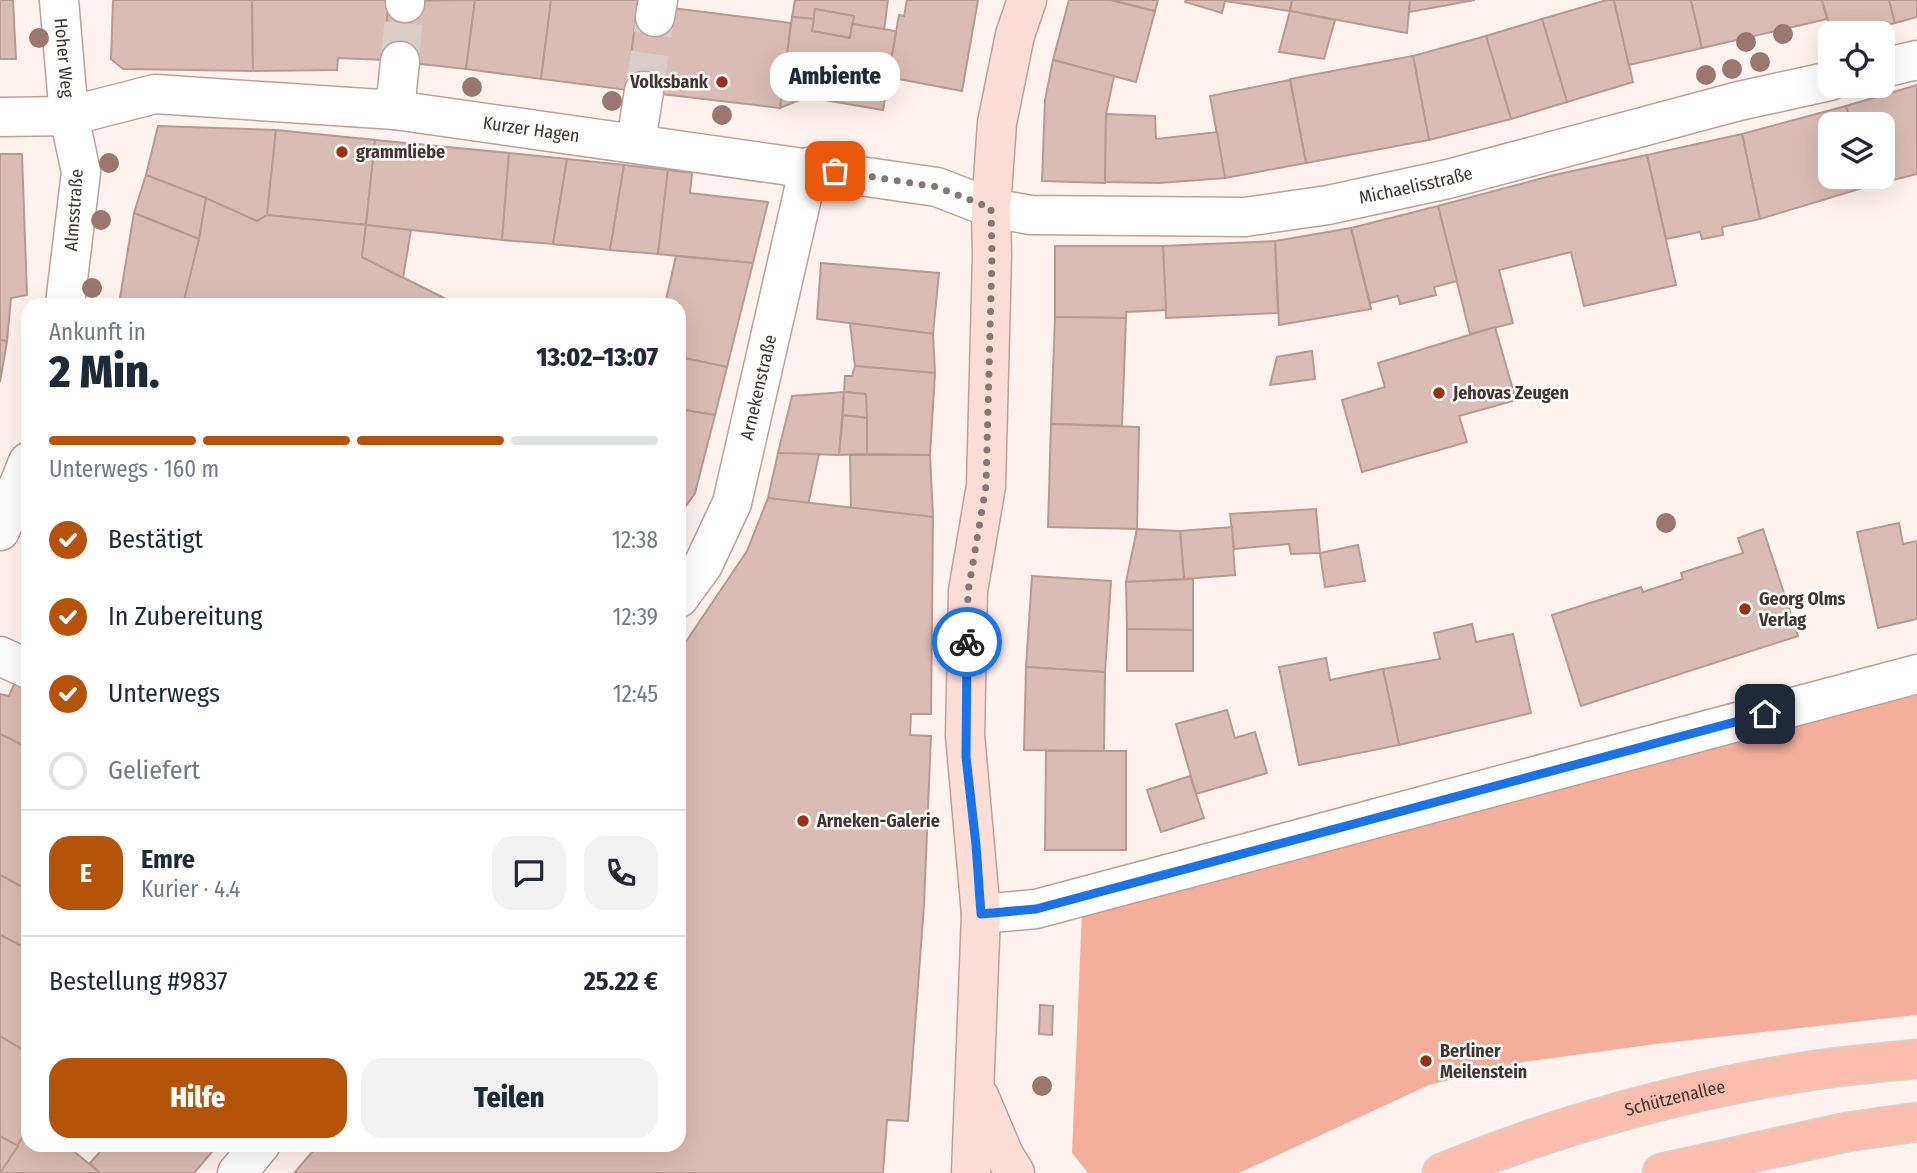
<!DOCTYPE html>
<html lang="de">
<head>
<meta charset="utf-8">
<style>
	body { margin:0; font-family:"Fira Sans Condensed",sans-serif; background:#f2f2f3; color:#1f2937; height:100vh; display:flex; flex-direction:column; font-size:26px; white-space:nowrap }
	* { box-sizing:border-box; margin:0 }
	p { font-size:23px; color:#747a83 }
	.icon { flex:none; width:38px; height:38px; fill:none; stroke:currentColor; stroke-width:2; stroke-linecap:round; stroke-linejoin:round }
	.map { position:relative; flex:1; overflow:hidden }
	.drawer { position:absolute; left:21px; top:298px; width:665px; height:854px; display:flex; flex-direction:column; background:#fff; border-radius:21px; box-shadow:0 7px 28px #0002 }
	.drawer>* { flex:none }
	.fabs { position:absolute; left:1818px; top:21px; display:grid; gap:14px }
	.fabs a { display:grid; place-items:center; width:77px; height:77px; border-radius:14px; background:#fff; box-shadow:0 7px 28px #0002; font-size:35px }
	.pin { position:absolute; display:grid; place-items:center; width:60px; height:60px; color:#fff; margin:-30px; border-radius:14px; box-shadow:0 4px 10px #0006 }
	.courier { position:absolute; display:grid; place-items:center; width:70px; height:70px; margin:-35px; border:5px solid #1a73e8; border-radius:50%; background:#fff; color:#222; box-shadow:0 2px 9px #0007 }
	.bubble { position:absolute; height:49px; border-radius:21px; background:#fff; box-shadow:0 7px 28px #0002; font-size:23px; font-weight:800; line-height:49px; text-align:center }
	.overview em { font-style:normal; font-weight:800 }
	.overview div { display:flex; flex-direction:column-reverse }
	.overview { display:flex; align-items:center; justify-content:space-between; height:119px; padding:0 28px }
	h1 { font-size:46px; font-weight:800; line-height:52px }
	.bar { display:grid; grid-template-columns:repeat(4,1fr); gap:10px 7px; align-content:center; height:84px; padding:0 28px }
	.bar i { height:9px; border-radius:5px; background:#e0e1e3 }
	.bar .current { background:#b45309 }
	.bar p { grid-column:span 4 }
	.line { display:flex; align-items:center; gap:18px; padding:0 28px; border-top:2px solid #e0e1e3 }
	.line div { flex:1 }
	.round { display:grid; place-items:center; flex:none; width:74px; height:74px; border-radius:21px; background:#f2f2f3 }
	ol { padding:0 28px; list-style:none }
	li { display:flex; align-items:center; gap:21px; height:77px }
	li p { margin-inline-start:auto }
	li .icon { padding:7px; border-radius:50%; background:#b45309; color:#fff; stroke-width:4 }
	li:last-child { color:#747a83 }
	li i { width:38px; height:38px; border:4px solid #e0e1e3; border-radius:50% }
	.button { display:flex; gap:14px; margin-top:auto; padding:14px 28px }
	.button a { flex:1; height:80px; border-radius:21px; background:#b45309; color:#fff; font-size:28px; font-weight:800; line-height:80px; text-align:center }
	.button a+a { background:#f2f2f3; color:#1f2937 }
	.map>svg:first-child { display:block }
</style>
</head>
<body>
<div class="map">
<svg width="1917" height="1173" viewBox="0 0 1917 1173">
	<rect width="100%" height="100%" fill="#fff2ef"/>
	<!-- green -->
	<path fill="#f3ae9c" d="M1917 686V1015L1656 1044 1524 1062 1429 1085 1239 1173H1088L1072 1153 1082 909Z"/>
	<!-- building -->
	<g fill="#dbbcb4" stroke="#b79a92" stroke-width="2">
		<path d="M0 0H13L16 59H0Z"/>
		<path d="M113 0H252L253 71 123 69 111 59Z"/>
		<path d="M252 0H389L383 60 338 58 337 70 253 71Z"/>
		<path d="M475 0 466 69 383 60 389 1Z"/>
		<path d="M475 0H551L541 79 466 69Z"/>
		<path d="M551 0H638L627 90 541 79Z"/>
		<path d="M795 0H888L884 30 852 24 854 16 815 9 814 19 792 17Z"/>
		<path d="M907 0H978L962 91 888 77 899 15 904 16Z"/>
		<path d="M1069 0H1111L1155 11 1136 82 1053 60Z"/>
		<path d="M1111 0H1158L1155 11Z"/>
		<path d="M1186 0H1292L1290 11 1225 1 1222 13 1185 2Z"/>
		<path d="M1292 0H1410L1407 33 1290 11Z"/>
		<path d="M1410 0H1475L1409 12Z"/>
		<path d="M1607 0H1614L1633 82 1567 102 1542 19Z"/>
		<path d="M1614 0H1691L1702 48 1629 65Z"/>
		<path d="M1691 0H1822L1827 19 1702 48Z"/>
		<path d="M1822 0H1889L1895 23 1854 33H1832Z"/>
		<path d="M1889 0H1917V17L1895 23Z"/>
		<path d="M672 8 791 23 780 108 627 90 636 15 670 19Z"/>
		<path d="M815 9 854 16 850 38 812 31Z"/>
		<path d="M1290 11 1335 20 1324 59 1279 52Z"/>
		<path d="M792 17 814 19 812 31 850 38 852 24 896 31 883 110 807 97 780 108Z"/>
		<path d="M1542 19 1567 102 1511 119 1486 36Z"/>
		<path d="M1486 36 1511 119 1429 140 1413 56Z"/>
		<path d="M1413 56 1429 140 1306 163 1290 79Z"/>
		<path d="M1053 60 1114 76 1106 114 1105 183 1042 181 1045 100Z"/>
		<path d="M1290 80 1306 163 1225 178 1210 96Z"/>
		<path d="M1917 85V174L1869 186 1867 177H1883V124H1851L1846 106Z"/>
		<path d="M1846 106 1851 124H1830V177H1867L1869 186 1760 219 1742 134Z"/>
		<path d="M1106 114 1155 116 1156 139 1217 132 1225 178 1159 183 1105 182Z"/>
		<path d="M158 126 276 130 267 215 257 221 146 175Z"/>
		<path d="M276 130 375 140 366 225 267 215Z"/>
		<path d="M1742 134 1760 219 1722 227 1723 235 1702 239 1700 232 1666 239 1647 155Z"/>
		<path d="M375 140 509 153 502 240 366 225Z"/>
		<path d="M509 153 567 159 553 244 502 240Z"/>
		<path d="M0 154H22L27 295 11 298 7 341 0 340Z"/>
		<path d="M1647 155 1676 285 1584 306 1571 252 1499 270 1513 323 1470 334 1438 206 1554 175Z"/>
		<path d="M567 159 624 165 610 250 553 244Z"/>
		<path d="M624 165 668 170 658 254 610 250Z"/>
		<path d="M668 170 692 173 690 193 768 202 753 263 658 254Z"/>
		<path d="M146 175 206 198 199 239 134 213Z"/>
		<path d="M206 198 257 221 267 215 366 225 362 257 456 304H183L199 239Z"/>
		<path d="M1438 206 1457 281 1434 287 1436 295 1400 304 1398 296 1370 303 1351 228Z"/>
		<path d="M134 213 199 239 183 304H119Z"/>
		<path d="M366 225 411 230 403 278 362 257Z"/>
		<path d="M1351 228 1371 309 1279 325 1275 241Z"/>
		<path d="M1275 241 1278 313 1166 318 1163 246Z"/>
		<path d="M1055 246H1163L1166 310 1126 312V318L1055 317Z"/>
		<path d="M676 256 753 263 727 367 679 357V304H665Z"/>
		<path d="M821 263 939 273 933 334 817 319Z"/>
		<path d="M1055 317 1126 318 1122 426 1051 424Z"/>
		<path d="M850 323 933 334 935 373 855 366Z"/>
		<path d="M1495 327 1516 400 1459 416 1467 442 1362 472 1342 400 1385 387 1378 363Z"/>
		<path d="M0 340 7 341 0 382Z"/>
		<path d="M1312 351 1315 379 1270 385 1277 357Z"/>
		<path d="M679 357 727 367 715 415 679 409Z"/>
		<path d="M855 366 935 373 930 455 867 454 866 394 844 392 845 376H852Z"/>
		<path d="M844 392 839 455 778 453 792 396Z"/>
		<path d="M844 392 866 394 867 418 843 415Z"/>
		<path d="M679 409 715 415 695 493 679 516Z"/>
		<path d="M843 415 867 418V454L839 455Z"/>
		<path d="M1051 424 1139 427 1137 529 1048 527Z"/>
		<path d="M778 453 819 454 808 505 768 498Z"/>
		<path d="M850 455H930L933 517 851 508Z"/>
		<path d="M768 498 933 517 931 714H911L910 735 931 736 924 905 908 1121 887 1120 883 1173H294L319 1144H679V652L747 551Z"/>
		<path d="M1316 509 1320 553 1291 554 1289 544 1234 549 1230 514Z"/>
		<path d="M1899 523 1903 544 1917 541V619L1878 628 1857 532Z"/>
		<path d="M1232 527 1235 575 1184 579 1180 531Z"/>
		<path d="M1137 529 1180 531 1184 579 1126 582Z"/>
		<path d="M1763 529 1798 636 1581 706 1552 615 1641 587 1643 592 1683 579 1681 573 1743 553 1738 538Z"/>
		<path d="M1358 545 1365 581 1325 587 1320 553Z"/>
		<path d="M1032 576 1111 581 1105 672 1026 667Z"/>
		<path d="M1193 579V630L1127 629 1126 582Z"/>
		<path d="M1472 624 1476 642 1513 634 1531 713 1399 745 1383 669 1440 659 1434 633Z"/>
		<path d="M1127 629 1193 630V671H1127Z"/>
		<path d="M1326 658 1330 680 1383 669 1399 745 1299 765 1279 667Z"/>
		<path d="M1026 667 1105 672 1104 751 1024 750Z"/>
		<path d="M15 682 28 688V748L0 734V694L9 696Z"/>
		<path d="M1227 710 1235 738 1255 732 1267 773 1196 794 1176 724Z"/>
		<path d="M0 734 28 748V890L0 875Z"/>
		<path d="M1046 751H1126V850H1045Z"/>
		<path d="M1190 776 1204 818 1161 832 1147 790Z"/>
		<path d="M0 875 28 890V949L0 935Z"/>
		<path d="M0 935 28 949V1053L0 1036Z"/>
		<path d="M1040 1005 1053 1006 1052 1035 1039 1034Z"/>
		<path d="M0 1036 28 1053V1129L18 1146 0 1136Z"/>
		<path d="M28 1129V1144H65L100 1173H0Z"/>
		<path d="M0 1136 18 1146 0 1173Z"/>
		<path d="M107 1144H202L212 1152 194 1173H100L90 1163Z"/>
	</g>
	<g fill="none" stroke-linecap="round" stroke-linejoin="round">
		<!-- street-tunnel -->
		<g stroke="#d9ccc9" stroke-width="38" stroke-dasharray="38 19" stroke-linecap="butt">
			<path d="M400 61 405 3"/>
			<path d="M644 91 655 17"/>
		</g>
		<!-- street casing -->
		<g stroke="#bea098" stroke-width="41">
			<g id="street">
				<path id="s1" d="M59 0 69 116 81 172 65 304"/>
				<path d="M405 3V0"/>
				<path d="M655 17 658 0"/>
				<path d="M1883 68 1917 60"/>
				<path d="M395 110 400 61"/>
				<path id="s2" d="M0 117 69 116 155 94 395 110 937 187 991 208 1031 215 1245 217 1328 205 1448 179 1739 101 1830 81"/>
				<path d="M636 142 644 91"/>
				<path d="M0 531 28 462"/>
				<path id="s3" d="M679 598 703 565 732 503 809 167"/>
				<path d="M0 656 28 669"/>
				<path d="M981 914 1036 909 1917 674"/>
				<path d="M237 1173 261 1144"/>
			</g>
		</g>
		<!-- secondary casing -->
		<g stroke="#bea098" stroke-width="41">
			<g id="secondary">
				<path d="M979 1096 1004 1155 1015 1173"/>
				<path d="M971 1173 981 914 965 735 968 591 986 486 992 256 991 208 997 123 1015 35 1027 0"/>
			</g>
		</g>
		<!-- primary casing -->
		<g stroke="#d5d3d2" stroke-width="41">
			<g id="primary">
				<path id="s4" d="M1442 1173C1561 1124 1688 1089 1816 1070 1850 1065 1884 1062 1917 1059"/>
				<path d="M1662 1173 1847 1132 1917 1122"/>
			</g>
		</g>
		<!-- street -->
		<use href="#street" stroke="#fff" stroke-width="38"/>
		<!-- secondary -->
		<use href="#secondary" stroke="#fdded6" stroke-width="38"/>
		<!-- primary -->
		<use href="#primary" stroke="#fbbdad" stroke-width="38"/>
	</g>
	<!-- trees -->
	<g fill="#9b786f">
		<circle cx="1783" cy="34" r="10"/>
		<circle cx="39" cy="38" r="10"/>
		<circle cx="1746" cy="42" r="10"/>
		<circle cx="1760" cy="62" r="10"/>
		<circle cx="1732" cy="69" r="10"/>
		<circle cx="1706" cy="75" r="10"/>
		<circle cx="472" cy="87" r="10"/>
		<circle cx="612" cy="101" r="10"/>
		<circle cx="722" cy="115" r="10"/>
		<circle cx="109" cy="163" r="10"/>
		<circle cx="101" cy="220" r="10"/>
		<circle cx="92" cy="288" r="10"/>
		<circle cx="1666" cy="523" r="10"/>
		<circle cx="1042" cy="1086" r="10"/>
	</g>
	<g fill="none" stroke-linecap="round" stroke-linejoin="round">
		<!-- done -->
		<path stroke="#847774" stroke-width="7" stroke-dasharray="0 12.6" d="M835 171 937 187 991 208 992 256 986 486 968 592 967 642"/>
		<!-- route -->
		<path stroke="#1a73e8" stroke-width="9" d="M967 642 966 757 976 845 981 914 1036 909 1765 714"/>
	</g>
	<!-- markers -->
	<g fill="#993116" stroke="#fff" stroke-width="2.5">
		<circle cx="722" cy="82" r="7"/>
		<circle cx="342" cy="152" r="7"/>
		<circle cx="1439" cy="393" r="7"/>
		<circle cx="1745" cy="609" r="7"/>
		<circle cx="803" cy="821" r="7"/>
		<circle cx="1426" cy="1061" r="7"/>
	</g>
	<g text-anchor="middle" stroke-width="5" stroke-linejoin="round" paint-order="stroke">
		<!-- street labels -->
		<g font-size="18" fill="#413532" stroke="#fff">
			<text dy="6" stroke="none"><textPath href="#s1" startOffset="58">Hoher Weg</textPath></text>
			<text dy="6" stroke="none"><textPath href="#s2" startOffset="536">Kurzer Hagen</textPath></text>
			<text dy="6" stroke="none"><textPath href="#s2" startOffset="1432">Michaelisstraße</textPath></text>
			<text transform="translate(74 210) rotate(-86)" y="6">Almsstraße</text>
			<text dy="6" stroke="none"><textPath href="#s3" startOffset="228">Arnekenstraße</textPath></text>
			<text dy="6" stroke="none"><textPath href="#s4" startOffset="245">Schützenallee</textPath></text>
		</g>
		<!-- poi labels -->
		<g font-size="18" font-weight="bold" fill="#413532" stroke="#fff" text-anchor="start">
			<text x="708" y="88" text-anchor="end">Volksbank</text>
			<text x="356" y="158">grammliebe</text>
			<text x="1453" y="399">Jehovas Zeugen</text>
			<text x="1759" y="605">Georg Olms<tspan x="1759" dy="21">Verlag</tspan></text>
			<text x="817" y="827">Arneken-Galerie</text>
			<text x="1440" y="1057">Berliner<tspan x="1440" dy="21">Meilenstein</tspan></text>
		</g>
	</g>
</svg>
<div class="fabs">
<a><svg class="icon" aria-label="locate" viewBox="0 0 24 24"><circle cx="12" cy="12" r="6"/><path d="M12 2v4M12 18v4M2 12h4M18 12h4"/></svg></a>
<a><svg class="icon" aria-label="layers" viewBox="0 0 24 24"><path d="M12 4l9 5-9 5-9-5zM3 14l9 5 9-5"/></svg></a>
</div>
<div class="pin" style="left:835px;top:171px;background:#ea580c"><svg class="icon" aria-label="bag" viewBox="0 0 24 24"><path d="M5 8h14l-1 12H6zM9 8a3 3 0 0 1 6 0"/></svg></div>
<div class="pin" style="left:1765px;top:714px;background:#1f2937"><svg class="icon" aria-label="home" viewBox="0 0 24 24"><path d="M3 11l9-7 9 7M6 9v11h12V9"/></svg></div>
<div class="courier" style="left:967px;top:642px"><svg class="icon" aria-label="bike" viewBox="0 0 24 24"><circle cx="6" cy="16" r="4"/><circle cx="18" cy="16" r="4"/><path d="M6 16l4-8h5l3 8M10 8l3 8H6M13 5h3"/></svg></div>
<div class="bubble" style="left:770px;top:52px;width:130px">Ambiente</div>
<section class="drawer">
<div class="overview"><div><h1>2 Min.</h1><p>Ankunft in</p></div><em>13:02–13:07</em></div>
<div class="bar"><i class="current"></i><i class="current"></i><i class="current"></i><i></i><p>Unterwegs · 160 m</p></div>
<ol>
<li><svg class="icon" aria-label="check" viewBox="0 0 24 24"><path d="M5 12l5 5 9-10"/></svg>Bestätigt<p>12:38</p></li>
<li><svg class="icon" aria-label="check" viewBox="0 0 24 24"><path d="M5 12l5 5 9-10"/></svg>In Zubereitung<p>12:39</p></li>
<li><svg class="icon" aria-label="check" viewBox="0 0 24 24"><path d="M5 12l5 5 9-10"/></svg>Unterwegs<p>12:45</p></li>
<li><i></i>Geliefert</li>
</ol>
<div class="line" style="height:126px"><b class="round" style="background:#b45309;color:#fff">E</b><div><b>Emre</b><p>Kurier · 4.4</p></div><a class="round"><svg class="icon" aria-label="chat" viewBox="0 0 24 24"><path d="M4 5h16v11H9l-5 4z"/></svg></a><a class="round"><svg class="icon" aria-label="phone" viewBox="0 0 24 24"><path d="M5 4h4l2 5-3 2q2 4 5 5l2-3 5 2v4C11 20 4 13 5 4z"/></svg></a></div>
<div class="line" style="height:91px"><div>Bestellung #9837</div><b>25.22 €</b></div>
<div class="button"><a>Hilfe</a><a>Teilen</a></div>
</section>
</div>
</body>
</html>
